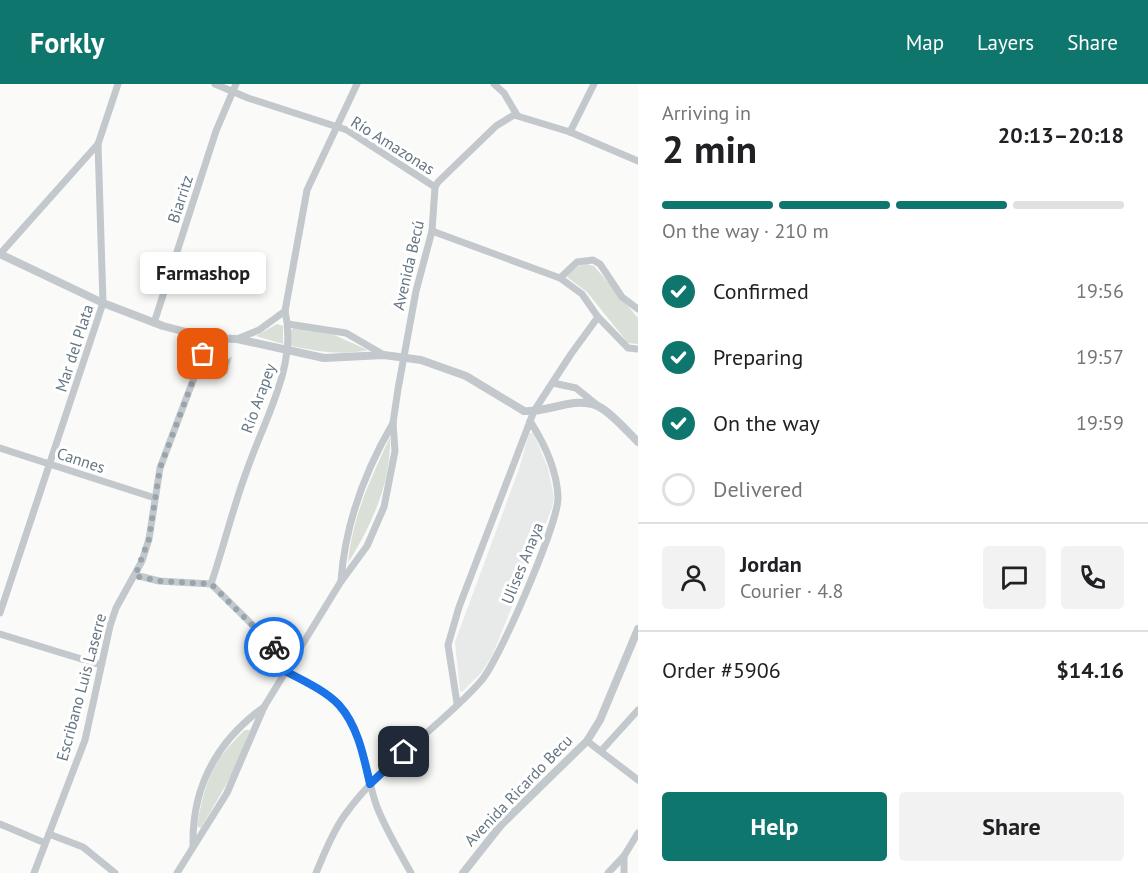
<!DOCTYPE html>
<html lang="en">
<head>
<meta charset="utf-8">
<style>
	body { margin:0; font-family:"PT Sans",sans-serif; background:#f2f2f2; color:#202124; height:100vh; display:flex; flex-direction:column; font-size:22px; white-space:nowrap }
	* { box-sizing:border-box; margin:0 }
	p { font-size:20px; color:#757577 }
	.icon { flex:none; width:33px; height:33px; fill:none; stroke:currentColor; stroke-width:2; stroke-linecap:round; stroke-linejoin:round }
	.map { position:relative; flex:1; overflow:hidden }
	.drawer { display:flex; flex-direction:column; background:#fff; width:510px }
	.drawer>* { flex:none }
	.pin { position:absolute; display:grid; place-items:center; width:51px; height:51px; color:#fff; margin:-26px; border-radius:12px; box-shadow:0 3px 9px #0006 }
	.courier { position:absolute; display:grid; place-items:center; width:60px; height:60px; margin:-30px; border:4px solid #1a73e8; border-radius:50%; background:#fff; color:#222; box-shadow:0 2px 8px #0007 }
	.bubble { position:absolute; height:42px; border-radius:6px; background:#fff; box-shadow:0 3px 9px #0003; font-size:20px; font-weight:600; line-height:42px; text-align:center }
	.head em { font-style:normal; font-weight:600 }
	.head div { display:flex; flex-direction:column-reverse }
	.head { display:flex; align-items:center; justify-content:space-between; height:102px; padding:0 24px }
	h1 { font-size:39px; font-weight:600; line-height:45px }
	.bar { display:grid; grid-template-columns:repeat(4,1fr); gap:9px 6px; align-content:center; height:72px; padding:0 24px }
	.bar i { height:8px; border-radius:4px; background:#e0e0e0 }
	.bar .on { background:#0f766e }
	.bar p { grid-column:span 4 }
	.line { display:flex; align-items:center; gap:15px; padding:0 24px; border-top:2px solid #e0e0e0 }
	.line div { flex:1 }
	.round { display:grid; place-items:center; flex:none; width:63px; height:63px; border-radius:6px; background:#f2f2f2 }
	ol { padding:0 24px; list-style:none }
	li { display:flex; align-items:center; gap:18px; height:66px }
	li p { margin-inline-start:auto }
	li .icon { padding:6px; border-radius:50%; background:#0f766e; color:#fff; stroke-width:4 }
	li:last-child { color:#757577 }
	li i { width:33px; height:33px; border:3px solid #e0e0e0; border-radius:50% }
	.button { display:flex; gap:12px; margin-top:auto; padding:12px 24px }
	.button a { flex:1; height:69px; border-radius:6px; background:#0f766e; color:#fff; font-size:24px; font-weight:600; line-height:69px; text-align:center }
	.button a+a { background:#f2f2f2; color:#202124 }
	header { display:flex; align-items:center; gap:36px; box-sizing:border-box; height:84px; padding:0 30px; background:#0f766e; color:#fff }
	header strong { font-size:28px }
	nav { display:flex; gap:33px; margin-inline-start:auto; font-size:21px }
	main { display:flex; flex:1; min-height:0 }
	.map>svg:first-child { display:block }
</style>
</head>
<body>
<header>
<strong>Forkly</strong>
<nav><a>Map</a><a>Layers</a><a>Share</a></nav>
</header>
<main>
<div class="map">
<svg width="638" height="789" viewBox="0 0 638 789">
	<rect width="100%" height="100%" fill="#fafaf8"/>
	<!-- built -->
	<path fill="#e8e9e9" d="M533 348 548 384 554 413 552 424 492 572 481 589 462 608 460 607 455 558 519 385 529 350Z"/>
	<!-- green -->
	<g fill="#dadfd7">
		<path d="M587 180 594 182 638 234V260L628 259 587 208 567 193V190L578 182Z"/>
		<path d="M277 240 283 242V260L256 252Z"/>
		<path d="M295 243 334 251 368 266C342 272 317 267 291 262L290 247Z"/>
		<path d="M390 353C391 400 372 440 348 479 353 430 370 397 390 353Z"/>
		<path d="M245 646H250L234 687 201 744 197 742C205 697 212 677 245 646Z"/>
	</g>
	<!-- building -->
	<path fill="#aab3b9" stroke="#dcdcda" stroke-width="1.5" d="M231 274 227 289 218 287 222 276Z"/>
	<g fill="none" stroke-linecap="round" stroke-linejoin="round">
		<!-- minor -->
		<g stroke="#c3c8cc" stroke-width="7">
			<path d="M215 0 248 14 347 46 435 103"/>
			<path d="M494 0 504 9 517 31"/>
			<path d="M570 48 594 0"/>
			<path d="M432 147 560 194"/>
			<path d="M0 170 98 60"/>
			<path d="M638 225 622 213 600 180 593 176 577 178 560 194 582 210 598 233 628 264 638 265"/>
			<path d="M154 239 216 47 236 0"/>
			<path d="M288 240 346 249 384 271"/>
			<path d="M237 255 259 246 285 227"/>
			<path d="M553 299 576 304 597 321"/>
			<path d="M0 364 155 414"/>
			<path d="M135 491 159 497 211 500 292 580"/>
			<path d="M341 497C345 440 365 387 393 339"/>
			<path d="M211 500C224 462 233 423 247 386 264 336 298 281 285 227L307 106 357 0"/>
			<path d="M0 529 103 219 98 60 118 0"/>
			<path d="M0 550 101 581"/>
			<path d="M287 588C304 597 324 606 338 620 364 646 365 691 377 723 386 746 399 767 411 789"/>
			<path d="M457 619 448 561 459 523 534 327 571 270 598 233"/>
			<path d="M587 657 638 696"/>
			<path d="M601 667 638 626"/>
			<path d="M0 740 45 759"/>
			<path d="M49 750 83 763 115 789"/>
			<path d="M193 761C192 703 217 657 264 623"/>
			<path d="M624 772V789"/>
			<path d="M34 789 85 656 110 542 116 524 142 477 149 455 160 384 209 254"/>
			<path d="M177 789 227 709 264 623 340 499 367 462 384 423 395 367 393 339 398 305 416 207 432 147 435 103 438 98 496 42 514 31 570 48 638 77"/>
			<path d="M316 789C324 770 332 749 344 732 381 679 439 645 481 597 499 577 559 438 558 413 557 386 544 359 530 337"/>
			<path d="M608 789 624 772 638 749"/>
		</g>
		<!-- tertiary -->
		<g stroke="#c3c8cc" stroke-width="8">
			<path d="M0 170 103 219 163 242 209 254 237 255 324 274 384 271 421 276 466 292 524 327C547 329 572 313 595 321 607 324 628 348 638 358"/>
			<path d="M463 789 501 741 587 657 600 636 638 545"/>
		</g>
	</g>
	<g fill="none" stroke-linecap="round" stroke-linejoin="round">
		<!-- done -->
		<path stroke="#99a4ac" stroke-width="6" stroke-dasharray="0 10.8" d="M203 270 160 384 149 455 135 492 159 497 211 500 274 563"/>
		<!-- route -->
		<path stroke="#1a73e8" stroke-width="8" d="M274 563 292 580 287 588C304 597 326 607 339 621 358 642 364 674 370 700L404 668"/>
	</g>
	<g text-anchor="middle" stroke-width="6" stroke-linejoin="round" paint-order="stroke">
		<!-- street labels -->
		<g font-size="16" fill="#657683" stroke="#fff">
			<text transform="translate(393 61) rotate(32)" y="6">Río Amazonas</text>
			<text transform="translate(180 115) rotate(-72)" y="6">Biarritz</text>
			<text transform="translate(408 181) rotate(-77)" y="6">Avenida Becú</text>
			<text transform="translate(74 264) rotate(-72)" y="6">Mar del Plata</text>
			<text transform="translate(258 314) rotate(-70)" y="6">Río Arapey</text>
			<text transform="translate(81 376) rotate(18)" y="6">Cannes</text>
			<text transform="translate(522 479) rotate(-68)" y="6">Ulises Anaya</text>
			<text transform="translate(81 603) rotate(-75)" y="6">Escribano Luis Laserre</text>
			<text transform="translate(518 706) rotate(-46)" y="6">Avenida Ricardo Becu</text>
		</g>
	</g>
</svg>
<div class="pin" style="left:203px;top:270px;background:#ea580c"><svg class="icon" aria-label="bag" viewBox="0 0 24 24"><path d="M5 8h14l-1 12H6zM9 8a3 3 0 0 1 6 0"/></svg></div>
<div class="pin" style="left:404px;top:668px;background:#1f2937"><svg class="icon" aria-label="home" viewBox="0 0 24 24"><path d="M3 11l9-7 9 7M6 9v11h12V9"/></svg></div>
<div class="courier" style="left:274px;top:563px"><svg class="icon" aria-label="bike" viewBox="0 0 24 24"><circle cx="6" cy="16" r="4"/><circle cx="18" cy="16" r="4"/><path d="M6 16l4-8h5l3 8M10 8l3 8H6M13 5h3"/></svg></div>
<div class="bubble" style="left:140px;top:168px;width:126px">Farmashop</div>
</div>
<section class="drawer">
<div class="head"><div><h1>2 min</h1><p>Arriving in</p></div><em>20:13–20:18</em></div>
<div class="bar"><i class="on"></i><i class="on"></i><i class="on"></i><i></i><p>On the way · 210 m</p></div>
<ol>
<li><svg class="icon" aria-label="check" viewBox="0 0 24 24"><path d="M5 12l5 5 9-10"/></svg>Confirmed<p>19:56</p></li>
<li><svg class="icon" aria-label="check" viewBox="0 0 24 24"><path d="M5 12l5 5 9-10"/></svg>Preparing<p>19:57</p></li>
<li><svg class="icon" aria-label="check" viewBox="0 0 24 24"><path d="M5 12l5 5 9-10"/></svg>On the way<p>19:59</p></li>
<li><i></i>Delivered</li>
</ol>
<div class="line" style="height:108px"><a class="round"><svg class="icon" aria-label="person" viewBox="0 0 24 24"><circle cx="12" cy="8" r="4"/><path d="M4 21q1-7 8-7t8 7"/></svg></a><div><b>Jordan</b><p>Courier · 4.8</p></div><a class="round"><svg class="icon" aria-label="chat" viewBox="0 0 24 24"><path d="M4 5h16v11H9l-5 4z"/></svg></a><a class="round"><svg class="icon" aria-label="phone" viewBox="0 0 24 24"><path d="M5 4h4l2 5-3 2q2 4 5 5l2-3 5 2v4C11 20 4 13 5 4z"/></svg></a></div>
<div class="line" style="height:78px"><div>Order #5906</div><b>$14.16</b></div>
<div class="button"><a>Help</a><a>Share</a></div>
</section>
</main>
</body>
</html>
